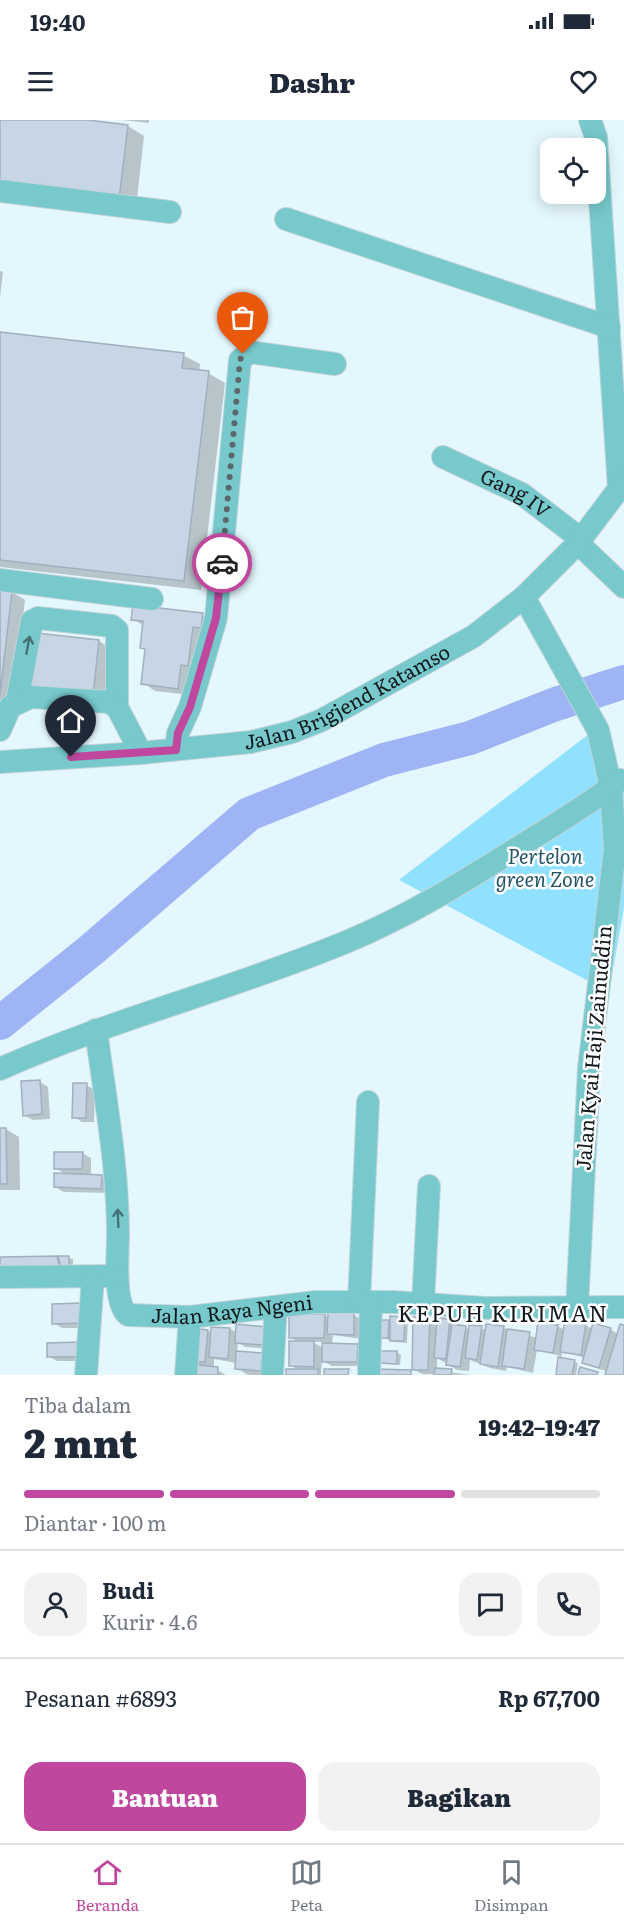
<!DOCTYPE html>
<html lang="id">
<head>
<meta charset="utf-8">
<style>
	body { margin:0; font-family:Literata,serif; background:#f2f2f3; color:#1f2937; height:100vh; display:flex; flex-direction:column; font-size:22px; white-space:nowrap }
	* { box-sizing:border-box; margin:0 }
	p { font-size:20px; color:#747a83 }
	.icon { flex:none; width:33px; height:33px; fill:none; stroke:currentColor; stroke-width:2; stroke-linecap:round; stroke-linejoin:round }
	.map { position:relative; height:1255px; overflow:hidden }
	.drawer { display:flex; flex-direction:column; background:#fff; flex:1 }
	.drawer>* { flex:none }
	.controls { position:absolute; left:540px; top:18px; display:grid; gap:12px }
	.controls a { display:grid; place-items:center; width:66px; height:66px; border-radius:12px; background:#fff; box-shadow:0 3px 15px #0003; font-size:30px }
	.pin { position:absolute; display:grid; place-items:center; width:51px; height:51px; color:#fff; margin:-62px -26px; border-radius:50% 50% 50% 0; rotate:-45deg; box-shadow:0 0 6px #0007 }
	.pin .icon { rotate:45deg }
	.courier { position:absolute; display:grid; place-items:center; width:60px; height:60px; margin:-30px; border:4px solid #bf489e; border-radius:50%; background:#fff; color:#222; box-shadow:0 2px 8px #0007 }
	.headline em { font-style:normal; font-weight:800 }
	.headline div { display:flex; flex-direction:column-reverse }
	.headline { display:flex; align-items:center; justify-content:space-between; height:102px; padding:0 24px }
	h1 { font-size:39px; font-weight:800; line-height:45px }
	.bar { display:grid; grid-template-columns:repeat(4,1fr); gap:9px 6px; align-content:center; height:72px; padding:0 24px }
	.bar i { height:8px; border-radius:4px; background:#e0e1e3 }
	.bar .current { background:#bf489e }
	.bar p { grid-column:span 4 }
	.line { display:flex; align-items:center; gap:15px; padding:0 24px; border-top:2px solid #e0e1e3 }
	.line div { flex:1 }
	.round { display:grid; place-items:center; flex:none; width:63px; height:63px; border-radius:18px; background:#f2f2f3 }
	.action { display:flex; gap:12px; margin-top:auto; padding:12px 24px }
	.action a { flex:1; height:69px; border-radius:18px; background:#bf489e; color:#fff; font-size:24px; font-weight:800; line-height:69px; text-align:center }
	.action a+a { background:#f2f2f3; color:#1f2937 }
	.status { display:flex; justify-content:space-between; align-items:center; height:42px; padding:0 30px; background:#fff; direction:ltr }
	.status svg { height:16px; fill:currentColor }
	header { display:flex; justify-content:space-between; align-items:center; height:78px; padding:0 24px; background:#fff; font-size:27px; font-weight:800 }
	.dock { display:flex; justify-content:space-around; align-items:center; height:84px; border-top:2px solid #e0e1e3; background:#fff; font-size:16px; color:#747a83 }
	.dock a { display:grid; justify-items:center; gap:3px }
	.dock .current { color:#bf489e }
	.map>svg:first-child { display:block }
</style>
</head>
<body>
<div class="status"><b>19:40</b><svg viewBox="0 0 49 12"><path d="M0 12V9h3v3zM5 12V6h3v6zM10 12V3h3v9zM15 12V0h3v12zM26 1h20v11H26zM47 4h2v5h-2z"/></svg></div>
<header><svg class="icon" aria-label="menu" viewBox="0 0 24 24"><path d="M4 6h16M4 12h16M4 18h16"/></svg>Dashr<svg class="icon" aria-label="heart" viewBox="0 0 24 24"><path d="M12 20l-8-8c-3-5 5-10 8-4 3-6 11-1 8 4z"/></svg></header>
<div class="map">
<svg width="624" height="1255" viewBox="0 0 624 1255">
	<rect width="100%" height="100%" fill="#e5f7fe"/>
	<!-- green -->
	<path fill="#8fe1fd" d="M594 610 624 656V787L609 872 399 760Z"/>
	<!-- shadow -->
	<g fill="#0003" fill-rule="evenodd">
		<path d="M0 0H75L128 6 144 16 136 88Z"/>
		<path d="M122 0H149V3Z"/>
		<path d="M0 151 3 152 0 177Z"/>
		<path d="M0 214 183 235 200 244 199 252 208 253 225 263 201 470 0 447Z"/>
		<path d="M0 471 12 472 25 480 13 582 0 580Z"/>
		<path d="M202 495 215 502 190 575 155 571 143 563 146 530 142 527 144 506 133 499Z"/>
		<path d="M38 514 99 521 112 529 105 582Z"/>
		<path d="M40 962 48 967 50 999 33 1000 24 995Z"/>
		<path d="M86 965 95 970 94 1002H82L74 997Z"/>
		<path d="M0 1009H6L19 1017 20 1070H0Z"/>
		<path d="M82 1033 91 1038V1056H101L110 1061V1073L64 1072 55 1067 67 1055 55 1048Z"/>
		<path d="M57 1137 73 1139V1149L0 1138Z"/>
		<path d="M53 1186 90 1208H62L54 1203Z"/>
		<path d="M324 1195 329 1198 354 1195 359 1198 362 1219 333 1215 332 1224 357 1225 366 1230V1246H332L322 1240 321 1255H288V1250H298L290 1245 300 1223 290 1217ZM313 1222H324L323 1228Z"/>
		<path d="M404 1198 408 1200 407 1223 395 1222 380 1217 388 1201 392 1203Z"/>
		<path d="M429 1199 438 1204 449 1200 470 1210 503 1208 537 1218 557 1206 565 1210 585 1205 593 1209H610L618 1214 624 1207V1255H607L608 1252 583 1243 585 1238 562 1231 561 1239 578 1243 576 1255H557L560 1236 537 1230 533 1253 507 1247 506 1251 490 1248 470 1240 469 1251 457 1250 437 1238V1250L470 1255 422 1254 413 1249Z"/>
		<path d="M230 1209 273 1229 245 1227 238 1222 237 1232 269 1255H248L237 1248V1243L214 1239V1248L226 1255H190L202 1247 190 1240 208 1211 212 1214Z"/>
		<path d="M48 1224 88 1241H57L48 1236Z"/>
		<path d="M397 1232 401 1235 400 1245 381 1243Z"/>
	</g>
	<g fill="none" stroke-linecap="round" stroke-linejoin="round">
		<!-- river -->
		<path stroke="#9eb4f4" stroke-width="34" d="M0 903 90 831 249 694 384 640 470 618 553 585 624 562"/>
	</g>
	<!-- building -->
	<g fill="#c7d6e5" stroke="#a0b0be" stroke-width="1.5">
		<path d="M0 0H88L128 5 119 79 0 65Z"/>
		<path d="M0 212 184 233 182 248 209 251 184 461 0 440Z"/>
		<path d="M0 470 12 471 0 575Z"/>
		<path d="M133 485 203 493 201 508 193 507 188 546 181 545 178 569 141 564 145 529 140 528 143 501 131 500Z"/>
		<path d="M37 513 99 520 93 576 30 569Z"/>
		<path d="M40 960 42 994 23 996 21 961Z"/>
		<path d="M73 963H87L86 998H72Z"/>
		<path d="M0 1008H6L7 1064H0Z"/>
		<path d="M54 1032H83L82 1049H54Z"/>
		<path d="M54 1053 102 1055 101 1069 54 1067Z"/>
		<path d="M57 1136 60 1149 0 1150V1137Z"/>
		<path d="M58 1136H69V1147H61Z"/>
		<path d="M81 1183 82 1203 52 1204V1184Z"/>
		<path d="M289 1193 325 1194 324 1218H289Z"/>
		<path d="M328 1193H354V1215L327 1214Z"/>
		<path d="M390 1196 405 1197 404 1221H390Z"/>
		<path d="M413 1197H430L428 1250H412Z"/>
		<path d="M437 1198 450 1199 446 1239 434 1238Z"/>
		<path d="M379 1200H389L388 1218H378Z"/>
		<path d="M565 1200 586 1203 581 1235 560 1232Z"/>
		<path d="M538 1202 558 1205 553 1233 534 1230Z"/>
		<path d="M593 1203 611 1208 599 1248 582 1243Z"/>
		<path d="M236 1204 266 1207 265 1225 235 1223Z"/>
		<path d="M452 1204 466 1206 460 1247 446 1245Z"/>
		<path d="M486 1204 504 1206 498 1247 480 1244Z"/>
		<path d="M620 1204 624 1205V1255H605Z"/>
		<path d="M469 1205 482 1206 477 1240 465 1238Z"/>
		<path d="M211 1207 230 1208 228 1239 209 1237Z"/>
		<path d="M191 1208 208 1210 205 1242 188 1241Z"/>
		<path d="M507 1209 530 1212 524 1249 502 1246Z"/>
		<path d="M289 1221H314V1247L289 1246Z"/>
		<path d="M80 1222V1237H47V1223Z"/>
		<path d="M322 1223 358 1224 357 1242H322Z"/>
		<path d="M236 1231 262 1233 261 1251 235 1249Z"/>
		<path d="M379 1231H397V1244L379 1243Z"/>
		<path d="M558 1237 575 1240 572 1255H556Z"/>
		<path d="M189 1244 218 1247V1255H188Z"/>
		<path d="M580 1247 598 1252 597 1255H578Z"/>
		<path d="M435 1248 452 1249 451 1255H434Z"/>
		<rect x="286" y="1249" width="32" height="6"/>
		<path d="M324 1249H349L348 1255H324Z"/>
		<path d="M375 1249 411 1250V1255H375Z"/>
	</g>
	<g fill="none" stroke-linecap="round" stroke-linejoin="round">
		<!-- minor casing -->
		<g stroke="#c3d3da" stroke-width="24">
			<g id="minor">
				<path d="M590 0 596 17 619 369"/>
				<path d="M0 71 170 92"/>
				<path d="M286 99 609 207"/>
				<path id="s1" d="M443 337 522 374 581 419"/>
				<path d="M578 423 624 467"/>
				<path d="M0 460 152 479"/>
				<path d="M524 477 598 610 611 667 615 729 589 948 577 1188"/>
				<path d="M17 582 32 501 38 498 112 506 117 510V587"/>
				<path d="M0 610 10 587 31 577 108 582 117 587 141 633"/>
				<path d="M176 629 178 613 190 587 216 498 240 240 250 232 335 244"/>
				<path id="s2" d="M0 642 141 633 251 622 292 612 322 600 474 516 524 477 578 423 624 362"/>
				<path id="s3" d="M96 910C105 978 118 1046 118 1115 118 1134 113 1183 128 1195L190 1197 316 1182H393L485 1188 624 1187"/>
				<path d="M0 949C112 899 233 869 346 822 409 796 465 761 522 725 555 704 590 684 620 660"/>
				<path d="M0 1157 117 1156"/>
				<path d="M359 1182 368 982"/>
				<path d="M423 1184 429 1066"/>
				<path d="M86 1255 93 1157"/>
				<path d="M186 1255 190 1197"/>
				<path d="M272 1255 275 1202 274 1187"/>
				<path d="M369 1255 371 1182"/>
			</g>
		</g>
		<!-- minor -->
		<use href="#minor" stroke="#77c9cc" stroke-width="22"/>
	</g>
	<!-- one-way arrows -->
	<defs><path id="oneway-shaft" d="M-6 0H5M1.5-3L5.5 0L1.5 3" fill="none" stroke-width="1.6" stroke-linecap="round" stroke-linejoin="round" transform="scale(1.5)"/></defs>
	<g stroke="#447174">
		<use href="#oneway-shaft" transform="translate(28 525) rotate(-80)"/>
		<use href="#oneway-shaft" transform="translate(118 1098) rotate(-92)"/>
	</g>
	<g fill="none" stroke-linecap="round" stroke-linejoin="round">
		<!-- done -->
		<path stroke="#5b676b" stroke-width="6" stroke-dasharray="0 10.8" d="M222 443 240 240 243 234"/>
		<!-- route -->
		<path stroke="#bf489e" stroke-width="8" d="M71 637 176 630 178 613 190 587 216 498 222 443"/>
	</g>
	<g text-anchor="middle" stroke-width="5" stroke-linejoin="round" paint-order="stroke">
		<!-- street labels -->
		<g font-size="20" fill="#11191c" stroke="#fff">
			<text dy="7" stroke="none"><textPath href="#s1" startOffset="81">Gang IV</textPath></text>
			<text dy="7" stroke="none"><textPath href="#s2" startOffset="358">Jalan Brigjend Katamso</textPath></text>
			<text transform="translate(594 928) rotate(-85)" y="7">Jalan Kyai Haji Zainuddin</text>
			<text dy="7" stroke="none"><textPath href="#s3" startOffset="393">Jalan Raya Ngeni</textPath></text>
		</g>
		<!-- park labels -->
		<g font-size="20" font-style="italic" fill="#245667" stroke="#fff">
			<text x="545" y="744">Pertelon<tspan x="545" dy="23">green Zone</tspan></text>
		</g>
		<!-- quarter labels -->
		<g font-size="22" letter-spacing="1.5" fill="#11191c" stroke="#fff">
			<text x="503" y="1202">KEPUH KIRIMAN</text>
		</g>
	</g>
</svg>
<div class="controls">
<a><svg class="icon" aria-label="locate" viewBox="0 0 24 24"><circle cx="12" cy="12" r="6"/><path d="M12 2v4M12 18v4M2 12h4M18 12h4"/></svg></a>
</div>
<div class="pin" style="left:243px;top:234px;background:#ea580c"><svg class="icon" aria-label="bag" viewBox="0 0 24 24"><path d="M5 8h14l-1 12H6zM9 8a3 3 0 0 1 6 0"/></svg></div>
<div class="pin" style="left:71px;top:637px;background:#1f2937"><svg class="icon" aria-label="home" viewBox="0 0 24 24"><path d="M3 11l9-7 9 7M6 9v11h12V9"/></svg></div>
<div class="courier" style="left:222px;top:443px"><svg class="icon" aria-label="car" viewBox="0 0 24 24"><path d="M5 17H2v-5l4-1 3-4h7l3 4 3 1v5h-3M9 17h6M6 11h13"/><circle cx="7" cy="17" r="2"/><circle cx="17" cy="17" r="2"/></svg></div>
</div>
<section class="drawer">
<div class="headline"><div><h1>2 mnt</h1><p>Tiba dalam</p></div><em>19:42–19:47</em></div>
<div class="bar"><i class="current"></i><i class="current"></i><i class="current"></i><i></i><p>Diantar · 100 m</p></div>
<div class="line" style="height:108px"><a class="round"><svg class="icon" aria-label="person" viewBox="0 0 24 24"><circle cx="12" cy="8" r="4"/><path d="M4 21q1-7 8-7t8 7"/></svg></a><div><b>Budi</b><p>Kurir · 4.6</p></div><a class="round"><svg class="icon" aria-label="chat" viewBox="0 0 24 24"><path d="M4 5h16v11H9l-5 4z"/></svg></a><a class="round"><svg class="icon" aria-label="phone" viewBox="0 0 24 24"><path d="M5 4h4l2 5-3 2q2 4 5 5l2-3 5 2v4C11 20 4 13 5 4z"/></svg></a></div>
<div class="line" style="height:78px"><div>Pesanan #6893</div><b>Rp 67,700</b></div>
<div class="action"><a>Bantuan</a><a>Bagikan</a></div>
</section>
<nav class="dock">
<a class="current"><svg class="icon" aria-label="home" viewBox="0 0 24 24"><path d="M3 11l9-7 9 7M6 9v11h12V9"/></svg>Beranda</a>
<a><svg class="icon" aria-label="map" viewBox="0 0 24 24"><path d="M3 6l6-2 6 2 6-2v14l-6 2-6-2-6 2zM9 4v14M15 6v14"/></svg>Peta</a>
<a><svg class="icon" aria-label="saved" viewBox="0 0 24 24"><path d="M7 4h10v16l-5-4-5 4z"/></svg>Disimpan</a>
</nav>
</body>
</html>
